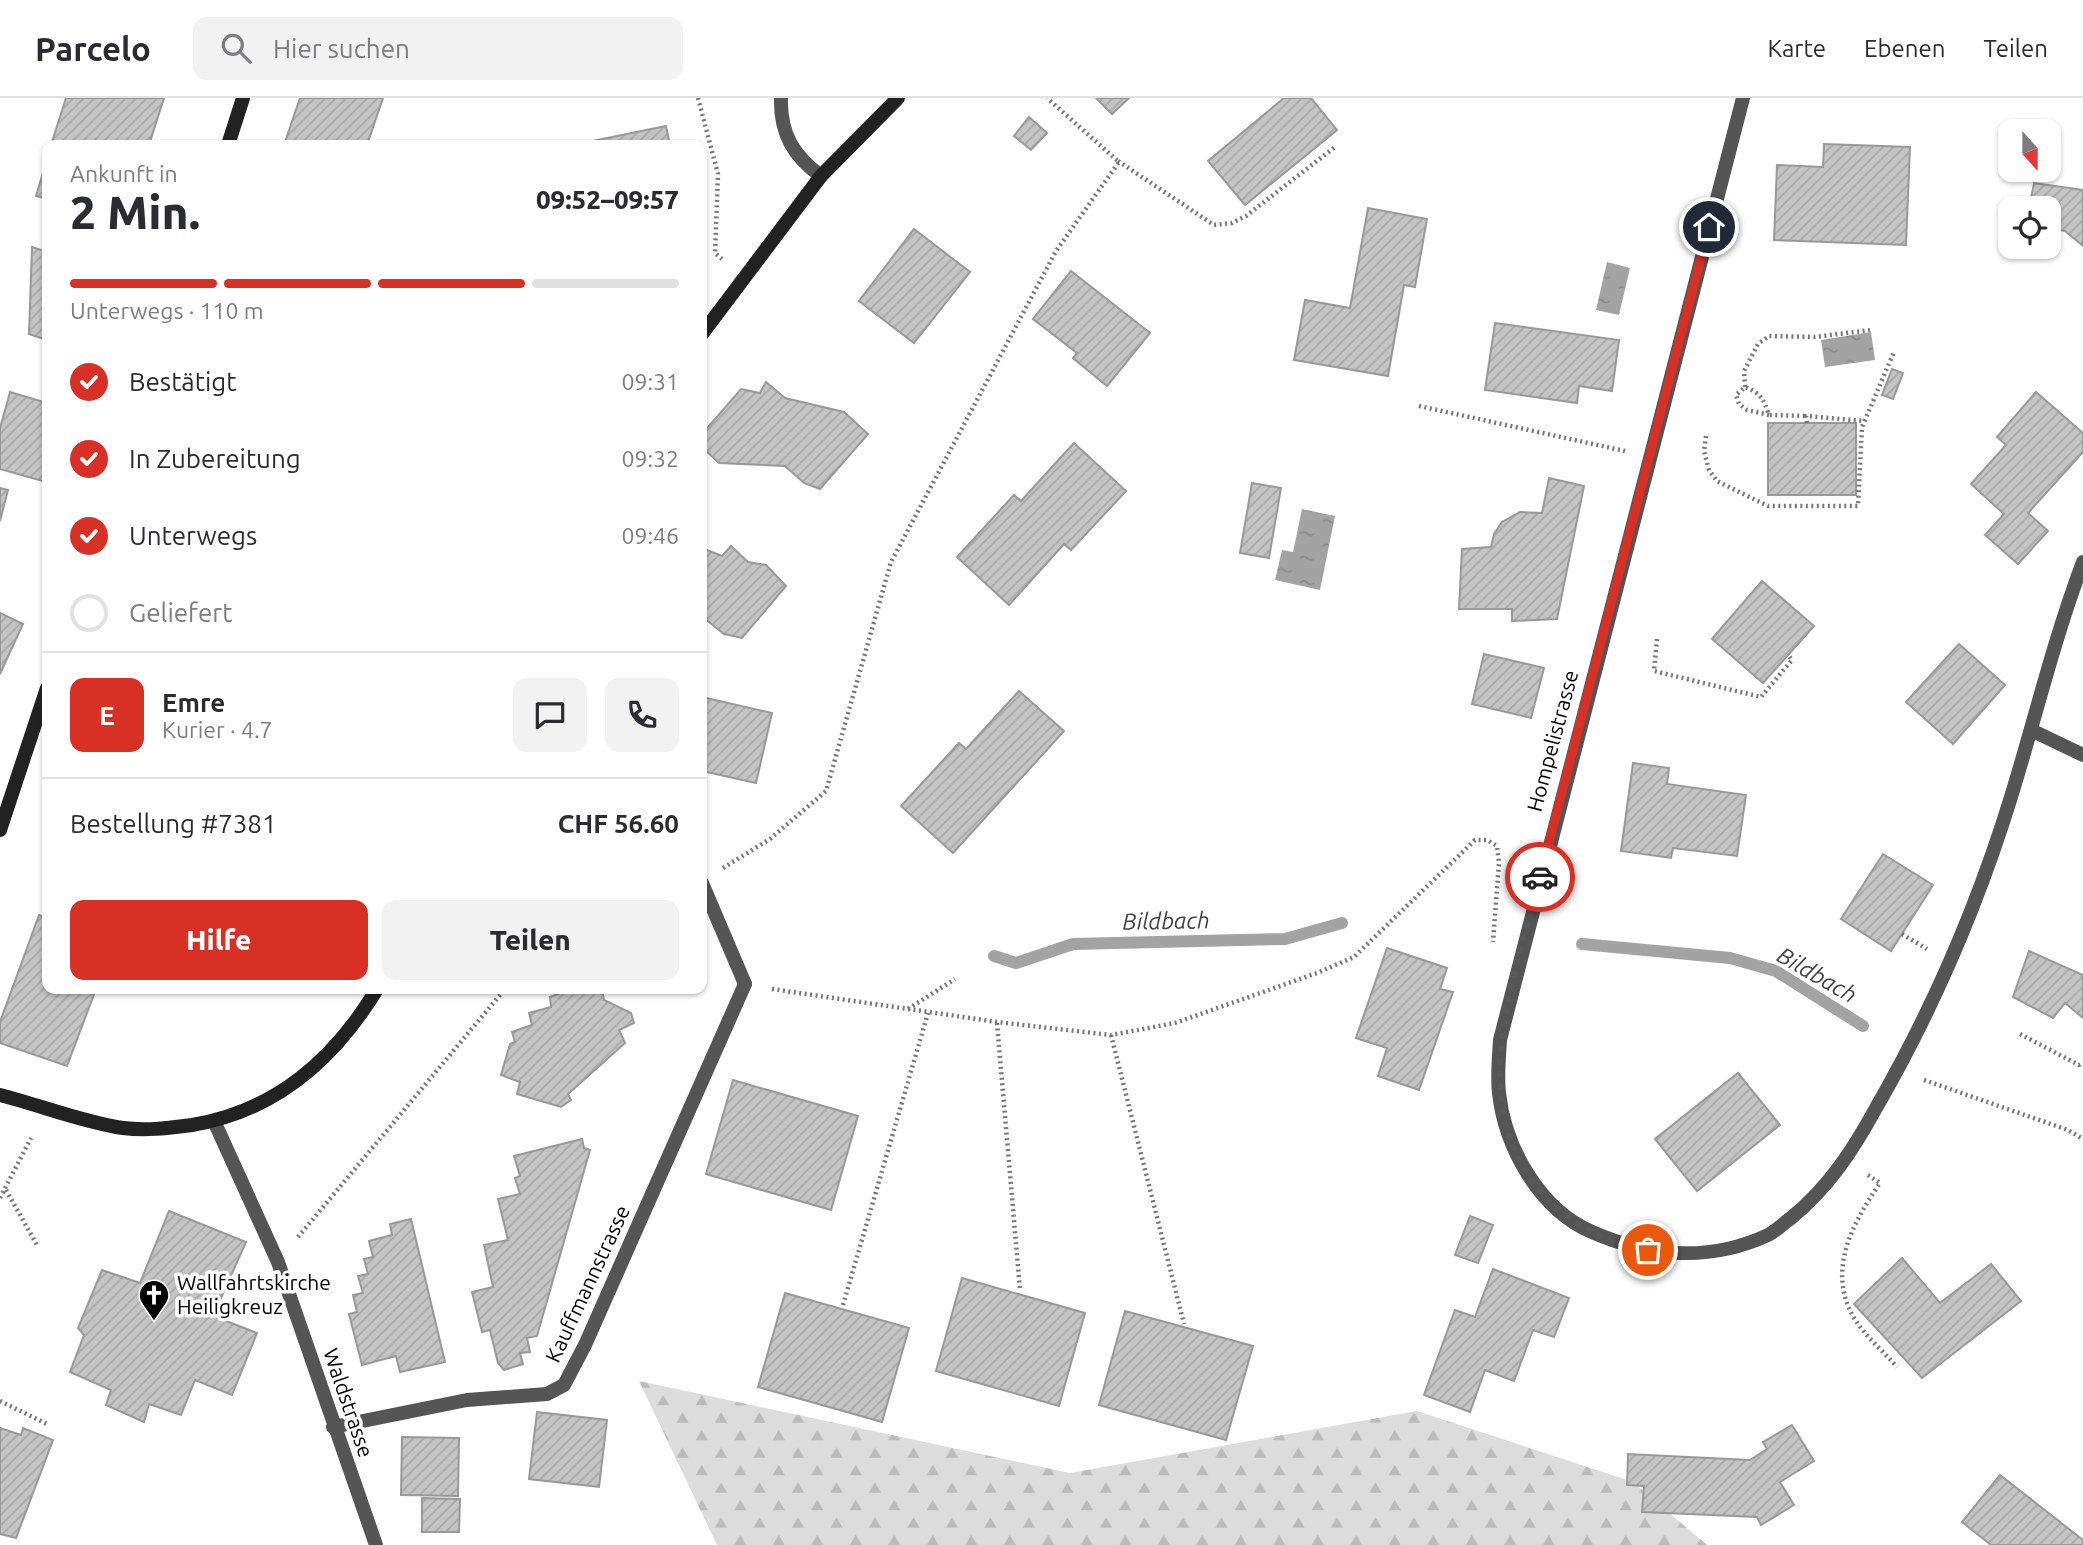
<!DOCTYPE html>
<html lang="de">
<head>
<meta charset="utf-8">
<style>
	body { margin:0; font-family:Ubuntu,sans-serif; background:#f2f2f3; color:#2b2b33; height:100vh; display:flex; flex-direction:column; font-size:26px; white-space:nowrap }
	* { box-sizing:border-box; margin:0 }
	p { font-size:23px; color:#7c7c81 }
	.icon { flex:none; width:38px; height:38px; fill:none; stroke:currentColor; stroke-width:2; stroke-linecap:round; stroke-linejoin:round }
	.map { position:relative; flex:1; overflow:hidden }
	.panel { position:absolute; left:42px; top:42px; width:665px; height:854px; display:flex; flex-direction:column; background:#fff; border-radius:14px; box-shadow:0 2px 5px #0004 }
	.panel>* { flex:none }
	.needle { width:46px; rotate:159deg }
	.tools { position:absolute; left:1998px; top:21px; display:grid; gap:14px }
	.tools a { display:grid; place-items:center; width:63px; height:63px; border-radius:14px; background:#fff; box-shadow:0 2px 5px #0004; font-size:35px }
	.pin { position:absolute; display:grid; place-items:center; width:60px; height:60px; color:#fff; margin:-30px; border:4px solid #fff; border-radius:50%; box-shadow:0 2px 7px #0007 }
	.courier { position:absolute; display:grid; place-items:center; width:70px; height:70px; margin:-35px; border:5px solid #d93025; border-radius:50%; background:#fff; color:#222; box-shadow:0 2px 9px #0007 }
	.head em { font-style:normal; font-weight:800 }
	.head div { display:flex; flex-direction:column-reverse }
	.head { display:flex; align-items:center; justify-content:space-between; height:119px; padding:0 28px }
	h1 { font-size:46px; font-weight:800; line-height:52px }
	.bar { display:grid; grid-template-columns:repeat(4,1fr); gap:10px 7px; align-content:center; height:84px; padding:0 28px }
	.bar i { height:9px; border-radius:5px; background:#e1e1e2 }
	.bar .active { background:#d93025 }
	.bar p { grid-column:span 4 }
	.line { display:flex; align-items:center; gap:18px; padding:0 28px; border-top:2px solid #e1e1e2 }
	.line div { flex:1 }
	.round { display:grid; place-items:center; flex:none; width:74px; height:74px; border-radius:14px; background:#f2f2f3 }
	ol { padding:0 28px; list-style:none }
	li { display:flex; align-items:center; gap:21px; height:77px }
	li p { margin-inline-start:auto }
	li .icon { padding:7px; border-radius:50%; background:#d93025; color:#fff; stroke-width:4 }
	li:last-child { color:#7c7c81 }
	li i { width:38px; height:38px; border:4px solid #e1e1e2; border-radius:50% }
	.cta { display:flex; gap:14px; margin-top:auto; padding:14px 28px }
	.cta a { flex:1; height:80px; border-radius:14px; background:#d93025; color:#fff; font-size:28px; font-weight:800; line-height:80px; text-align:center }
	.cta a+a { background:#f2f2f3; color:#2b2b33 }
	header { display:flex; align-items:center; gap:42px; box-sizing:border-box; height:98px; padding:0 35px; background:#fff; border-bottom:2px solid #e1e1e2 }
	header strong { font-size:33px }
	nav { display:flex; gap:38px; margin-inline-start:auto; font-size:24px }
	.search { width:490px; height:63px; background:#f2f2f3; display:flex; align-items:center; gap:18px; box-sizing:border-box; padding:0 24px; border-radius:14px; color:#7c7c81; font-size:26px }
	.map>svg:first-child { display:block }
</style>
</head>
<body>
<header>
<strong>Parcelo</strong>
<div class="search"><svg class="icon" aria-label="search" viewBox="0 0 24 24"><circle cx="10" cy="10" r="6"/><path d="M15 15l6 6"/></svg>Hier suchen</div>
<nav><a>Karte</a><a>Ebenen</a><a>Teilen</a></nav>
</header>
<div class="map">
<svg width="2083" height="1447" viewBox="0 0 2083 1447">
	<defs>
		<pattern id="forest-firs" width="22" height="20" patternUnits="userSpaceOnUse" patternTransform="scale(1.75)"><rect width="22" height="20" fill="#dcdcdc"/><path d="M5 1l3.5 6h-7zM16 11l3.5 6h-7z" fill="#bbb"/></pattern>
		<pattern id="water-ripples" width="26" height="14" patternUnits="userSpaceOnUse" patternTransform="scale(1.75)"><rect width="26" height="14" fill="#a3a3a3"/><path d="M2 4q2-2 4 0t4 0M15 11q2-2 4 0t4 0" fill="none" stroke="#8b8b8b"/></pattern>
		<pattern id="building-hatch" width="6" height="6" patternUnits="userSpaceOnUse" patternTransform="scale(1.75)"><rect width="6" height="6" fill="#c4c4c4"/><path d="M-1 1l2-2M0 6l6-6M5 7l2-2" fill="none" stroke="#a7a7a7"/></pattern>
	</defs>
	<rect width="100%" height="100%" fill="#fff"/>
	<!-- forest -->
	<path fill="url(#forest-firs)" d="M639 1283 1070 1375 1417 1313 1633 1384 1707 1447H717Z"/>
	<!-- water -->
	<g fill="url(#water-ripples)">
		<path d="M1607 164 1630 170 1619 217 1596 212Z"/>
		<path d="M1871 234 1875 262 1825 269 1821 242Z"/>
		<path d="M1302 411 1335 418 1320 492 1275 482 1282 452 1293 454Z"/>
	</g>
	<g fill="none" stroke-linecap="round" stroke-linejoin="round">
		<!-- stream -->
		<g stroke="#a3a3a3" stroke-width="12">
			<path d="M1582 846 1730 860 1776 873 1863 928"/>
			<path d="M994 858 1016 865 1073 846 1285 841 1342 825"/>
		</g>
	</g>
	<!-- building -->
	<g fill="url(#building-hatch)" stroke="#999" stroke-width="2">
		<path d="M66 0H164L149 47H51Z"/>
		<path d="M300 0H383L367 47H284Z"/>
		<path d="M1096 0H1129L1112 16Z"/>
		<path d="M1284 0H1311L1337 32 1245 107 1208 63Z"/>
		<path d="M1029 19 1047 35 1031 52 1014 38Z"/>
		<path d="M666 28 670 47H573Z"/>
		<path d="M1824 46 1910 49 1906 147 1774 142 1777 67 1823 69Z"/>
		<path d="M47 61V101L36 98Z"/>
		<path d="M2034 85 2083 92V148L2065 133 2049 130V110H2029Z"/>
		<path d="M1368 110 1427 121 1415 189 1404 187 1388 278 1294 262 1305 202 1350 210Z"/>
		<path d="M914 131 970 174 914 245 859 203Z"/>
		<path d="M32 149 47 154V242L29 236Z"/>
		<path d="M1071 173 1150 235 1107 288 1073 260 1077 255 1033 221Z"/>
		<path d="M1495 225 1619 242 1612 293 1579 288 1577 305 1485 292Z"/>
		<path d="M1892 271 1903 275 1893 301 1882 297Z"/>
		<path d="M766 284 785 300 844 314 868 336 820 391 804 385 785 368 719 365 702 349V336L741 291 760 295Z"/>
		<path d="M10 294 47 305 46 384 0 371V330Z"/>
		<path d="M2036 294 2083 335V354L2028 415 2048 433 2018 466 1985 437 2004 416 1971 386 2006 347 1997 339Z"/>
		<rect x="1768" y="325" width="88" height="72"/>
		<path d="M1074 345 1126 393 1071 452 1064 446 1009 507 957 459 1014 397 1021 403Z"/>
		<path d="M1549 380 1584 388 1557 521 1512 523V511H1459L1462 451 1491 449 1494 436 1502 424 1520 414 1542 415Z"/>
		<path d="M1252 385 1281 390 1269 460 1240 455Z"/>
		<path d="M0 390 8 392 0 423Z"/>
		<path d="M731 448 748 464 766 467 786 488 742 540 724 536 704 520 702 523V450L722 458Z"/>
		<path d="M1762 483 1814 528 1763 585 1712 541Z"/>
		<path d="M0 515 23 526 0 576Z"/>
		<path d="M1959 546 2005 587 1953 646 1906 604Z"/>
		<path d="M1484 556 1544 570 1531 620 1472 606Z"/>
		<path d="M1019 593 1064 633 953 755 901 708 959 645 966 651Z"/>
		<path d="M702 599 772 615 756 685 702 673Z"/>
		<path d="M1633 665 1669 670 1667 686 1746 697 1737 758 1673 750 1671 760 1621 753Z"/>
		<path d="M1883 756 1933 787 1891 853 1841 821Z"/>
		<path d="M39 817 47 820V891H96L67 968 0 945V924Z"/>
		<path d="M1387 850 1447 870 1440 891 1453 894 1419 992 1378 978 1387 950 1356 940Z"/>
		<path d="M2029 853 2083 877V920L2065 905 2053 920 2013 899Z"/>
		<path d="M571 891 602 892 604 902 631 915 634 925 619 932 625 945 568 996 571 1002 561 1009 517 996 520 984 501 977 510 946 515 944 512 934 532 927 529 915 551 909 550 899Z"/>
		<path d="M1738 975 1780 1027 1697 1093 1655 1041Z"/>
		<path d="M733 982 858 1018 831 1112 706 1076Z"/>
		<path d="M582 1041 584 1050 590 1052 537 1238 527 1240 530 1254 520 1255 523 1266 504 1272 498 1265 490 1232 482 1234 472 1194 493 1189 484 1147 508 1142 498 1101 520 1096 515 1080 520 1078 514 1058Z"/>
		<path d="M169 1113 246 1144 213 1218 257 1235 232 1297 195 1282 181 1317 149 1306 144 1324 106 1307 111 1292 70 1274 84 1237 78 1230 102 1172 140 1185Z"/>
		<path d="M1470 1118 1493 1127 1478 1165 1455 1157Z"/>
		<path d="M411 1121 445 1264 400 1274 396 1258 362 1267 349 1216 357 1214 353 1197 363 1195 358 1178 368 1176 364 1161 373 1159 369 1143 392 1137 390 1126Z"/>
		<path d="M1902 1160 1940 1205 1991 1166 2021 1203 1922 1280 1854 1206Z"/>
		<path d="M1493 1171 1569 1200 1554 1239 1533 1232 1514 1283 1485 1272 1470 1314 1424 1297 1455 1212 1475 1219Z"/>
		<path d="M962 1180 1085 1215 1059 1308 936 1273Z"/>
		<path d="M785 1195 909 1230 882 1324 758 1289Z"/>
		<path d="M1125 1213 1253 1248 1226 1342 1099 1307Z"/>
		<path d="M537 1314 607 1322 599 1389 529 1381Z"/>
		<path d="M1792 1327 1814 1363 1780 1384 1794 1407 1761 1427 1757 1419 1642 1414 1644 1388 1627 1387 1628 1356 1750 1362 1767 1351 1763 1344Z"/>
		<path d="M0 1330 21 1337 23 1330 53 1342 16 1440 0 1436Z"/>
		<path d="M402 1339 459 1340 458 1398 401 1397Z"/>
		<path d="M2000 1377 2083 1442V1447H1991L1962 1424Z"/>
		<path d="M422 1400 460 1401 459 1434H422Z"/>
	</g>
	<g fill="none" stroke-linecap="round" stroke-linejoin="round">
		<!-- path -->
		<g stroke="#777" stroke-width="4.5" stroke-dasharray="2 3.5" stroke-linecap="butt">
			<path d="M698 0 718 76 715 155 722 161"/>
			<path d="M1118 63 1214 127 1232 125 1246 118 1335 49"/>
			<path d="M1745 289 1744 273 1758 246 1769 238 1814 239 1871 232"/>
			<path d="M1419 308 1625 353"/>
			<path d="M1769 317 1747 312 1739 306 1736 297 1745 289C1761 295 1764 302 1769 317L1806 318"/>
			<path d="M1807 325 1806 318 1864 323"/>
			<path d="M1706 338 1704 353 1709 372 1717 383 1768 408H1858L1862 329 1894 254"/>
			<path d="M1657 541 1654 573 1761 599 1792 562 1788 557"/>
			<path d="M723 770 770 741 826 693 891 464 1056 153 1119 64 1047 0"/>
			<path d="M1902 836 1927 851"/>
			<path d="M772 891 997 924 1111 937 1175 925 1317 875 1354 859 1475 742H1487L1497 748 1499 765 1493 844"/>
			<path d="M908 911 955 881"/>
			<path d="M997 925 1020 1192"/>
			<path d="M2020 936 2079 967 2083 964"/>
			<path d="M1111 937 1184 1226"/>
			<path d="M1924 982 2068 1032 2083 1041"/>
			<path d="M1868 1077 1880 1085C1853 1125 1826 1172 1854 1220 1865 1238 1883 1253 1897 1269"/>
			<path d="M6 1092 37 1147"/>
			<path d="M0 1100 31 1040"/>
			<path d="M298 1139 505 891"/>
			<path d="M843 1207 928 915"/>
			<path d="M0 1303 47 1326"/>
		</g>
		<!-- lane -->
		<g stroke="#555" stroke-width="14">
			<path d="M2031 632 2083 657"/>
			<path d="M702 785 745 886"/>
		</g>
		<!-- street -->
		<g stroke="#555" stroke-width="14">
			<path d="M781 0C780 35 793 58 821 78"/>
			<path d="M1743 0 1500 942C1499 959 1497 978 1499 995 1505 1050 1540 1112 1592 1134 1649 1159 1710 1164 1768 1137 1776 1133 1784 1125 1791 1120 1829 1089 1853 1052 1876 1010 1932 913 1978 806 2011 699 2035 621 2054 541 2083 464"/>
			<path d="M214 1023 278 1164 376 1447"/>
			<path d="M333 1329 467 1302 547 1296 564 1287 585 1247 745 886"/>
		</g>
		<!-- secondary -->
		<g stroke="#222" stroke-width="14">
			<path d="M228 47 243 0"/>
			<path d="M702 236 821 78 898 0"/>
			<path d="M0 732 47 590"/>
			<path d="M0 997C40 1007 82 1024 123 1030 147 1033 168 1030 192 1027 276 1013 334 962 377 891"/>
		</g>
	</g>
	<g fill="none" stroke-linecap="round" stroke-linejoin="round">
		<!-- done -->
		<path stroke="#595959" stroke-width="7" stroke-dasharray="0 12.6" d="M1540 779C1512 888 1456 1027 1562 1114 1587 1134 1616 1148 1648 1152"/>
		<!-- route -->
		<path stroke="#d93025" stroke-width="9" d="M1540 779 1709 129"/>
	</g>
	<!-- icons -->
	<defs>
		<g id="church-pin" transform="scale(1.575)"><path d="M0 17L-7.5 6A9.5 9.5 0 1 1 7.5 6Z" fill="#000" stroke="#fff"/><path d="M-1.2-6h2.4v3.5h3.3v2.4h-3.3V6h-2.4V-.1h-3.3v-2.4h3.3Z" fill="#fff"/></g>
	</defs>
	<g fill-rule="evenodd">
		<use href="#church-pin" x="154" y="1197"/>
	</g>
	<g text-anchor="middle" stroke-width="7" stroke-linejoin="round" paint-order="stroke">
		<!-- street labels -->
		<g font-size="21" fill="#000" stroke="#fff">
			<text transform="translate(1553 643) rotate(-75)" y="7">Hompelistrasse</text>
			<text transform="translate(588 1186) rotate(-65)" y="7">Kauffmannstrasse</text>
			<text transform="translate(348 1305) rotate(71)" y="7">Waldstrasse</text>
		</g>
		<!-- poi labels -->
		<g font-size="21" fill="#000" stroke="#fff" text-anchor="start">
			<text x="177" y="1192">Wallfahrtskirche<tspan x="177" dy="24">Heiligkreuz</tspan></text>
		</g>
		<!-- water labels -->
		<g font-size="23" font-style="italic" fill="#444" stroke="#fff">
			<text transform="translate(1166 823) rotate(-1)" y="8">Bildbach</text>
			<text transform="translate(1817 877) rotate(30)" y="8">Bildbach</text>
		</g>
	</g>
</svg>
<div class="tools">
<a><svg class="needle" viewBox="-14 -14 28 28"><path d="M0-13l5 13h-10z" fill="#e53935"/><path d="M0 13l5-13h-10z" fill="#7c7c81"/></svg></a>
<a><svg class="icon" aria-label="locate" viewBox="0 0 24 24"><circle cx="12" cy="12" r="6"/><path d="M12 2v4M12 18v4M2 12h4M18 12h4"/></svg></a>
</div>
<div class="pin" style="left:1648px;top:1152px;background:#ea580c"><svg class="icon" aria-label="bag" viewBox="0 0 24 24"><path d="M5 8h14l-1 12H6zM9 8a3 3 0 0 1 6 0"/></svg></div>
<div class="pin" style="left:1709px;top:129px;background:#1f2937"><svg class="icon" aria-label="home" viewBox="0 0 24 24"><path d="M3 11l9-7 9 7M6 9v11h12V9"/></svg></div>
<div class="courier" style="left:1540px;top:779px"><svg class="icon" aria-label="car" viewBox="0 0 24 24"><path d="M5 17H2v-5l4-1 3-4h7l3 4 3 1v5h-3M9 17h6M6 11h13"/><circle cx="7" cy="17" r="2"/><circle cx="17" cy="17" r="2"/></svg></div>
<section class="panel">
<div class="head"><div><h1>2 Min.</h1><p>Ankunft in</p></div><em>09:52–09:57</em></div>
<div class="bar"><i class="active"></i><i class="active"></i><i class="active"></i><i></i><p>Unterwegs · 110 m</p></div>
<ol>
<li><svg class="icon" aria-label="check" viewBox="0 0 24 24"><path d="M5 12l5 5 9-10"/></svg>Bestätigt<p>09:31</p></li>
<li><svg class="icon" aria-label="check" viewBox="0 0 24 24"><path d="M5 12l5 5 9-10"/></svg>In Zubereitung<p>09:32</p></li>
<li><svg class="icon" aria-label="check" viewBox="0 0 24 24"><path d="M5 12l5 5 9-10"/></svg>Unterwegs<p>09:46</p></li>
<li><i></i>Geliefert</li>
</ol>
<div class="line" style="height:126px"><b class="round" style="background:#d93025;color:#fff">E</b><div><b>Emre</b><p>Kurier · 4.7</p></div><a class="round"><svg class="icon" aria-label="chat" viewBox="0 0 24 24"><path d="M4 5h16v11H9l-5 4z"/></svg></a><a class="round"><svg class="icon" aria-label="phone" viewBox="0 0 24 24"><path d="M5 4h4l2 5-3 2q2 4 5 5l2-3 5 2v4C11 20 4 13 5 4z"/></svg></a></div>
<div class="line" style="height:91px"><div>Bestellung #7381</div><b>CHF 56.60</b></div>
<div class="cta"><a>Hilfe</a><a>Teilen</a></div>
</section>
</div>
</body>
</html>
